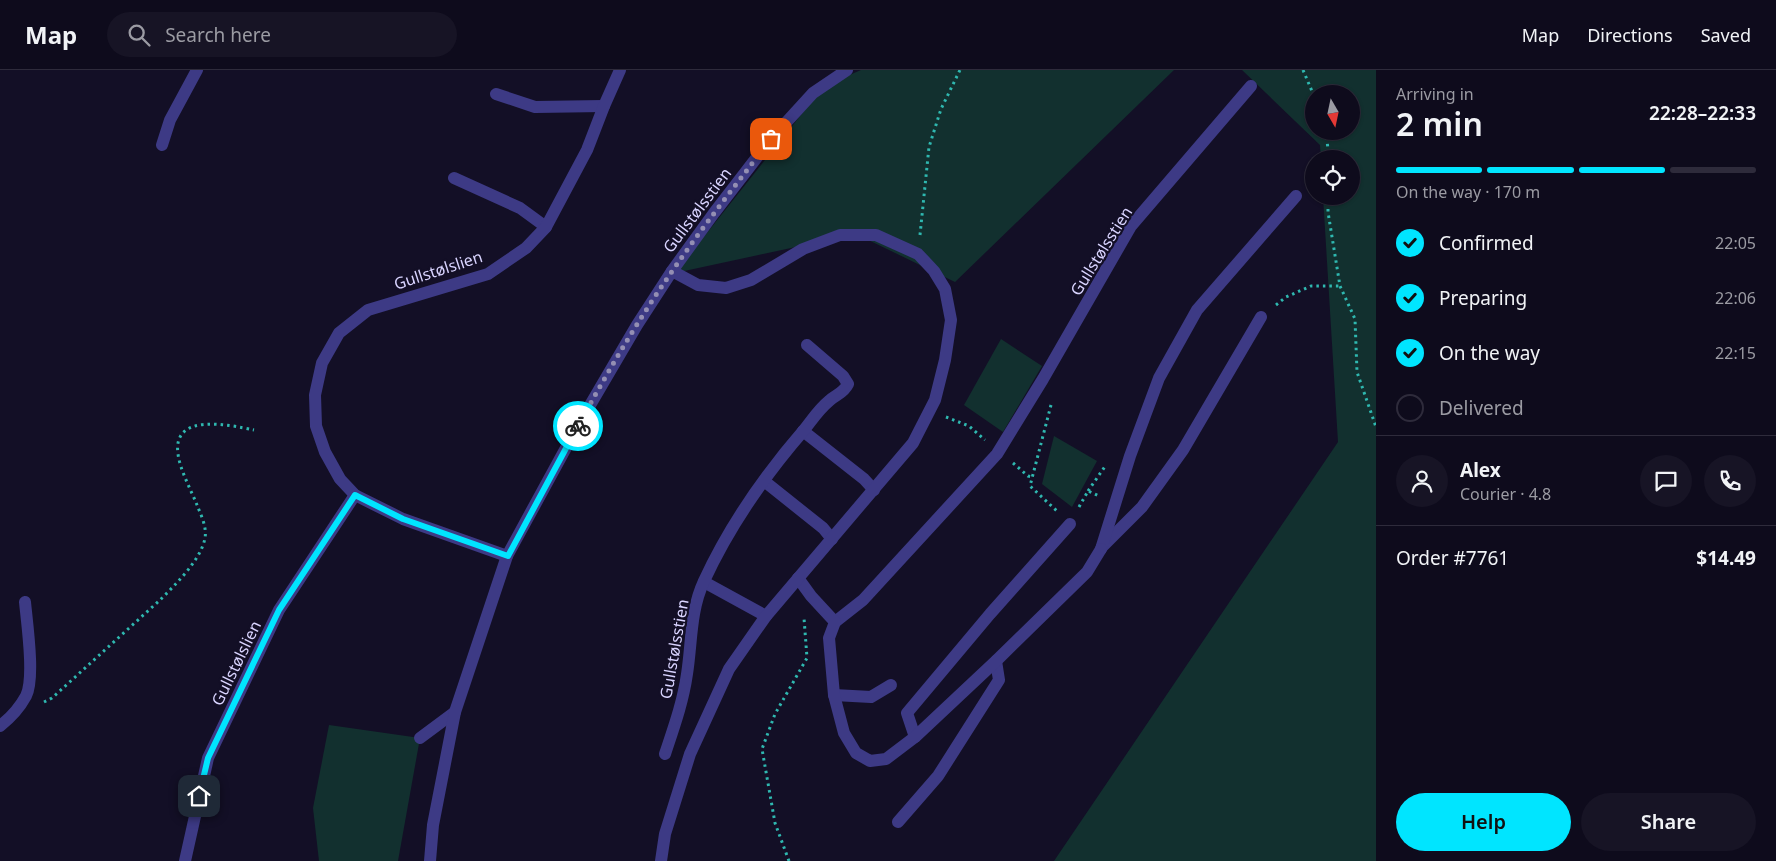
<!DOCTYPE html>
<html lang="en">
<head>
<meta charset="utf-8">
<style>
	body { margin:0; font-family:"Noto Sans",sans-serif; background:#171425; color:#f1f3f6; height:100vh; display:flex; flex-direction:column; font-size:19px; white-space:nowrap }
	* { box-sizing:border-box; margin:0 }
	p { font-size:16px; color:#9b9ba3 }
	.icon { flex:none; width:28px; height:28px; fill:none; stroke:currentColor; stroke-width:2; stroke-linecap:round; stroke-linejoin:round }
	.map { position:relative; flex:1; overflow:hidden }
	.drawer { display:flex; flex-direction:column; background:#0e0b1c; width:400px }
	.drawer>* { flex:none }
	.needle { width:32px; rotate:171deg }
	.tools { position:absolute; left:1305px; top:15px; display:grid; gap:10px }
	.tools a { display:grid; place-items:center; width:55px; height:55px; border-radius:50%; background:#0e0b1c; box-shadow:0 1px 4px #0004,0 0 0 1px #2e2b3b; font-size:25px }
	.pin { position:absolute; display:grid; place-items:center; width:42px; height:42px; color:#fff; margin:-21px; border-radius:10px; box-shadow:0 2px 8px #0006 }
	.courier { position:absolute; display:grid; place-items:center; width:50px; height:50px; margin:-25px; border:4px solid #00e5ff; border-radius:50%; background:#fff; color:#222; box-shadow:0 1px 6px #0007 }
	.overview em { font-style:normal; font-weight:600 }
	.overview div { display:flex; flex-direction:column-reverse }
	.overview { display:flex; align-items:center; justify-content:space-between; height:85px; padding:0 20px }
	h1 { font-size:32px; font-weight:600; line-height:38px }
	.bar { display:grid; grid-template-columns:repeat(4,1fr); gap:8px 5px; align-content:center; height:60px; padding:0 20px }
	.bar i { height:6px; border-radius:4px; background:#2e2b3b }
	.bar .on { background:#00e5ff }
	.bar p { grid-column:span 4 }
	.line { display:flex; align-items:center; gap:12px; padding:0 20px; border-top:1px solid #2e2b3b }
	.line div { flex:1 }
	.round { display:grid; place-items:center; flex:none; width:52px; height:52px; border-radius:26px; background:#171425 }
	ol { padding:0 20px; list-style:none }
	li { display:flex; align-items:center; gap:15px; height:55px }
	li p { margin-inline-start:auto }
	li .icon { padding:5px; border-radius:50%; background:#00e5ff; color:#111; stroke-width:4 }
	li:last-child { color:#9b9ba3 }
	li i { width:28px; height:28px; border:2px solid #2e2b3b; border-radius:50% }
	.button { display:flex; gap:10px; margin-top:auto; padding:10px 20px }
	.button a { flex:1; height:58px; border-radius:30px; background:#00e5ff; color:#111; font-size:20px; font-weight:600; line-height:58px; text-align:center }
	.button a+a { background:#171425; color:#f1f3f6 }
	header { display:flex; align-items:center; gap:30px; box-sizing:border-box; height:70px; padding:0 25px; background:#0e0b1c; border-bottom:1px solid #2e2b3b }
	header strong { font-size:24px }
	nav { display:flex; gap:28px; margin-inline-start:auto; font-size:18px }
	.search { width:350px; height:45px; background:#171425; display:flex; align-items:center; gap:12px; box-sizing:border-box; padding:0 18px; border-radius:28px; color:#9b9ba3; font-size:19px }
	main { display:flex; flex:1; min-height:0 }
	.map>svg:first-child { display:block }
</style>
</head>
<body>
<header>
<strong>Map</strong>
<div class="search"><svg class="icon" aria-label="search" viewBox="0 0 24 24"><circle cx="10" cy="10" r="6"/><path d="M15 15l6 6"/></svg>Search here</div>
<nav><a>Map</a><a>Directions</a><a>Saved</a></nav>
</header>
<main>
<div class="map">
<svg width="1376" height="791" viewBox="0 0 1376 791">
	<rect width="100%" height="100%" fill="#130f26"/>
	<!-- green -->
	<g fill="#12302f" fill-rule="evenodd">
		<path d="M861 0H1174L955 212 856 164 675 203 824 16Z"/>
		<path d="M1242 0H1376V791H1054L1338 372 1323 126H1351V89H1321L1320 75ZM1314 24H1351V61H1314Z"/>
		<path d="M1001 269 1042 296 1003 362 964 335Z"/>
		<path d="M1054 366 1097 391 1072 437 1042 414Z"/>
		<path d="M329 655 420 668 398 791H319L313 738Z"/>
	</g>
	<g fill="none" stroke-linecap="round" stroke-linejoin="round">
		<!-- path -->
		<g stroke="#2fb8b0" stroke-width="3" stroke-dasharray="2.5 4" stroke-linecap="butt">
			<path d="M1303 0 1314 26"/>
			<path d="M1326 61 1329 89"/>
			<path d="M1328 126V142L1340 216 1355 249 1357 302 1376 357"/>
			<path d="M920 165 929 77 941 39 960 0"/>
			<path d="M1276 235 1286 227 1311 216H1340"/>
			<path d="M1051 335 1030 416 1058 442"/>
			<path d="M946 347 969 356 985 370"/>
			<path d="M1013 393 1028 406 1033 407"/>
			<path d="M1088 421 1106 395"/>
			<path d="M1079 437 1088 421 1099 426"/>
			<path d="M44 632 52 628 160 530C175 515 201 490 205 468 207 457 201 445 197 435 191 420 180 400 178 384 172 342 230 355 254 360"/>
			<path d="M789 791 775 753 762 679 775 644 807 588 804 548"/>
		</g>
		<!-- lane -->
		<g stroke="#3d3a85" stroke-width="12">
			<path d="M496 24 535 37 604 36"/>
			<path d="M162 75 170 50 197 0"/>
			<path d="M454 108 520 138 546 157"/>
			<path d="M803 361 864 409 874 420"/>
			<path d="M764 411 823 458 832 469"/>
			<path d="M1102 477 1142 437 1183 380 1261 247"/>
			<path d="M1101 479 1130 386 1159 308 1197 240 1296 126"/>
			<path d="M704 512 766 546"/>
			<path d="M835 552 863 530 997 384 1043 309 1131 156 1251 16"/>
			<path d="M834 625 871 627 891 615"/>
			<path d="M0 656C9 649 20 637 26 626 35 609 27 553 25 532"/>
			<path d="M915 667 907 643 990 544 1070 454"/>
			<path d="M420 668 455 642"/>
			<path d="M665 684C674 657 683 632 687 604 692 572 690 541 704 511 729 457 765 405 804 360 812 350 819 339 829 331 836 324 843 324 848 314L843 306 807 275"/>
			<path d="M898 752 938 706 999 610 996 591"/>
			<path d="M185 791 208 688 279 540 355 425"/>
		</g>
		<!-- street -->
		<g stroke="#3d3a85" stroke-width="12">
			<path d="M507 486 403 449 355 425 340 409 325 382 316 356 315 325 322 293 339 263 368 240 488 204 526 178 546 157 587 80 604 36 620 0"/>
			<path d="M798 508 811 526 835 552 829 568 834 625 844 663 856 683 870 691 886 689 915 667 996 591 1087 502 1101 479"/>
			<path d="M430 791 433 755 455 642 507 486 579 354 637 255 672 201"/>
			<path d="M661 791 665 764 690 684 729 599 766 546 913 373 935 330 945 290 951 250 945 219 934 201 918 184 876 165H840L803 179 751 210 726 218 698 215 672 201 714 143 771 69 813 23 847 0"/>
		</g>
	</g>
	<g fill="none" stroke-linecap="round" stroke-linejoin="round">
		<!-- done -->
		<path stroke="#948fb3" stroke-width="5" stroke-dasharray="0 9" d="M578 356C607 303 638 250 673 200 704 155 738 112 771 69"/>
		<!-- route -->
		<path stroke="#00e5ff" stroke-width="6" d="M199 726 208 688 279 540 355 425 403 449 508 486 578 356"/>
	</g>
	<g text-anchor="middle" stroke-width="4.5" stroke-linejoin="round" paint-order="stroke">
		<!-- street labels -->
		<g font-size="16" fill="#d9d4ff" stroke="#130f26">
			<text transform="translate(697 140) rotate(-53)" y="6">Gullstølsstien</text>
			<text transform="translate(1101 181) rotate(-58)" y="6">Gullstølsstien</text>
			<text transform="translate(438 200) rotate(-18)" y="6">Gullstølslien</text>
			<text transform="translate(674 579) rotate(-80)" y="6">Gullstølsstien</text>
			<text transform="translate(236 593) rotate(-64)" y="6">Gullstølslien</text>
		</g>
	</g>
</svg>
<div class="tools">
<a><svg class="needle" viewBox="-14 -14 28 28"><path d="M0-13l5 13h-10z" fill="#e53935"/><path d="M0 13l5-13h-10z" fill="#9b9ba3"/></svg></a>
<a><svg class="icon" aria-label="locate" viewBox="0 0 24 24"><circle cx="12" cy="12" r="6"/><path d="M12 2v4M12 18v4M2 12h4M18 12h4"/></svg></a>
</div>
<div class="pin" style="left:771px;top:69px;background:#ea580c"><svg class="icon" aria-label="bag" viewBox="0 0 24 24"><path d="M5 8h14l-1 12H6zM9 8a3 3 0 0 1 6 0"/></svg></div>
<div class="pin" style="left:199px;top:726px;background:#1f2937"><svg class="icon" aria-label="home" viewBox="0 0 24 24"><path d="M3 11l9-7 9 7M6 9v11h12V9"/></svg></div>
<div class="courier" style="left:578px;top:356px"><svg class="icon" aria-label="bike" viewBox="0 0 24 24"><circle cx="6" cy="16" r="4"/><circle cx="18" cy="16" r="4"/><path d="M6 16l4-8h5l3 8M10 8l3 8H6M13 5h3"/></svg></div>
</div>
<section class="drawer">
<div class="overview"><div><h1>2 min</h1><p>Arriving in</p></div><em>22:28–22:33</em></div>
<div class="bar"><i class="on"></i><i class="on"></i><i class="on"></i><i></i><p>On the way · 170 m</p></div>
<ol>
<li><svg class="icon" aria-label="check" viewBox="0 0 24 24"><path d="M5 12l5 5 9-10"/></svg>Confirmed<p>22:05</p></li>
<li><svg class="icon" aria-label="check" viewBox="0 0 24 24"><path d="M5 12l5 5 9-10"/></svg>Preparing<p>22:06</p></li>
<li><svg class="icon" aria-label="check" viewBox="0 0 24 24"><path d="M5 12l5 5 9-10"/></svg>On the way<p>22:15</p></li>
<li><i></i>Delivered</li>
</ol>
<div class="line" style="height:90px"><a class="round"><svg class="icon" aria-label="person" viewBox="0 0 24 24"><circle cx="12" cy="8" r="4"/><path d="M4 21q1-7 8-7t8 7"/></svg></a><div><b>Alex</b><p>Courier · 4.8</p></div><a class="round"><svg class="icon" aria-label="chat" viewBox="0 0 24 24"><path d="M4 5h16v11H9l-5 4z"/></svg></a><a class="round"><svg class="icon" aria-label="phone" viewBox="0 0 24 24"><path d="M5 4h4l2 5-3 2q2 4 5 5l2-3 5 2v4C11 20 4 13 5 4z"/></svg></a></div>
<div class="line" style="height:65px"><div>Order #7761</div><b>$14.49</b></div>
<div class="button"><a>Help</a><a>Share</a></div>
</section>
</main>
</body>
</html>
